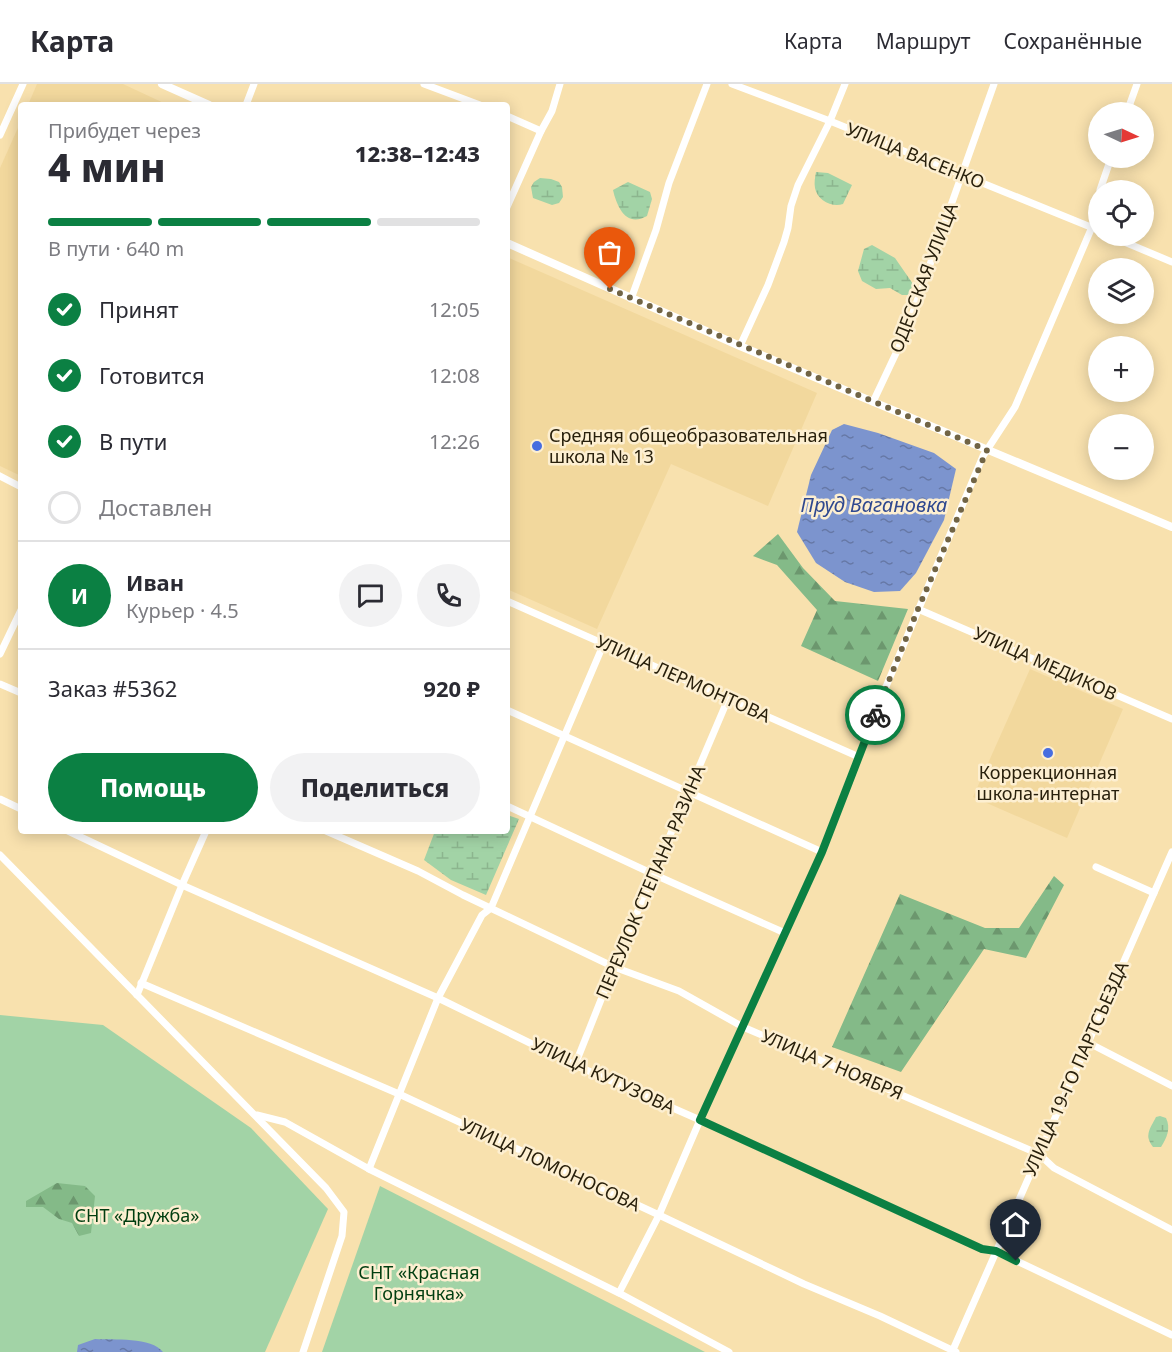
<!DOCTYPE html>
<html lang="ru">
<head>
<meta charset="utf-8">
<style>
	body { margin:0; font-family:"Noto Sans",sans-serif; background:#f2f2f3; color:#2b2b33; height:100vh; display:flex; flex-direction:column; font-size:22px; white-space:nowrap }
	* { box-sizing:border-box; margin:0 }
	p { font-size:20px; color:#7c7c81 }
	.icon { flex:none; width:33px; height:33px; fill:none; stroke:currentColor; stroke-width:2; stroke-linecap:round; stroke-linejoin:round }
	.map { position:relative; flex:1; overflow:hidden }
	.side { position:absolute; left:18px; top:18px; width:492px; height:732px; display:flex; flex-direction:column; background:#fff; border-radius:6px; box-shadow:0 3px 15px #0003 }
	.side>* { flex:none }
	.needle { width:39px; rotate:94deg }
	.buttons { position:absolute; left:1088px; top:18px; display:grid; gap:12px }
	.buttons a { display:grid; place-items:center; width:66px; height:66px; border-radius:50%; background:#fff; box-shadow:0 3px 15px #0003; font-size:30px }
	.pin { position:absolute; display:grid; place-items:center; width:51px; height:51px; color:#fff; margin:-62px -26px; border-radius:50% 50% 50% 0; rotate:-45deg; box-shadow:0 0 6px #0007 }
	.pin .icon { rotate:45deg }
	.courier { position:absolute; display:grid; place-items:center; width:60px; height:60px; margin:-30px; border:4px solid #0b8043; border-radius:50%; background:#fff; color:#222; box-shadow:0 2px 8px #0007 }
	.headline em { font-style:normal; font-weight:800 }
	.headline div { display:flex; flex-direction:column-reverse }
	.headline { display:flex; align-items:center; justify-content:space-between; height:102px; padding:0 30px }
	h1 { font-size:39px; font-weight:800; line-height:45px }
	.bar { display:grid; grid-template-columns:repeat(4,1fr); gap:9px 6px; align-content:center; height:72px; padding:0 30px }
	.bar i { height:8px; border-radius:4px; background:#e1e1e2 }
	.bar .selected { background:#0b8043 }
	.bar p { grid-column:span 4 }
	.line { display:flex; align-items:center; gap:15px; padding:0 30px; border-top:2px solid #e1e1e2 }
	.line div { flex:1 }
	.round { display:grid; place-items:center; flex:none; width:63px; height:63px; border-radius:32px; background:#f2f2f3 }
	ol { padding:0 30px; list-style:none }
	li { display:flex; align-items:center; gap:18px; height:66px }
	li p { margin-inline-start:auto }
	li .icon { padding:6px; border-radius:50%; background:#0b8043; color:#fff; stroke-width:4 }
	li:last-child { color:#7c7c81 }
	li i { width:33px; height:33px; border:3px solid #e1e1e2; border-radius:50% }
	.action { display:flex; gap:12px; margin-top:auto; padding:12px 30px }
	.action a { flex:1; height:69px; border-radius:36px; background:#0b8043; color:#fff; font-size:24px; font-weight:800; line-height:69px; text-align:center }
	.action a+a { background:#f2f2f3; color:#2b2b33 }
	header { display:flex; align-items:center; gap:36px; box-sizing:border-box; height:84px; padding:0 30px; background:#fff; border-bottom:2px solid #e1e1e2 }
	header strong { font-size:28px }
	nav { display:flex; gap:33px; margin-inline-start:auto; font-size:21px }
	.map>svg:first-child { display:block }
</style>
</head>
<body>
<header>
<strong>Карта</strong>
<nav><a>Карта</a><a>Маршрут</a><a>Сохранённые</a></nav>
</header>
<div class="map">
<svg width="1172" height="1268" viewBox="0 0 1172 1268">
	<defs>
		<pattern id="forest-firs" width="22" height="20" patternUnits="userSpaceOnUse" patternTransform="scale(1.5)"><rect width="22" height="20" fill="#84ba88"/><path d="M5 1l3.5 6h-7zM16 11l3.5 6h-7z" fill="#6c976e"/></pattern>
		<pattern id="wetland-marsh" width="20" height="14" patternUnits="userSpaceOnUse" patternTransform="scale(1.5)"><rect width="20" height="14" fill="#a2d3a6"/><path d="M1 5h8M5 5V1M11 12h8M15 12V8" fill="none" stroke="#8cb58e"/></pattern>
		<pattern id="water-ripples" width="26" height="14" patternUnits="userSpaceOnUse" patternTransform="scale(1.5)"><rect width="26" height="14" fill="#7c94ce"/><path d="M2 4q2-2 4 0t4 0M15 11q2-2 4 0t4 0" fill="none" stroke="#6678a6"/></pattern>
	</defs>
	<rect width="100%" height="100%" fill="#f8e1ae"/>
	<!-- built -->
	<g fill="#f2d89d">
		<path d="M37 0H123L168 21H28Z"/>
		<path d="M21 37V392L0 382V84Z"/>
		<path d="M507 173 817 309 768 422 671 380 597 545 507 505Z"/>
		<path d="M1030 585 1123 625 1067 754 973 713Z"/>
	</g>
	<!-- green -->
	<g fill="#a2d3a6">
		<path d="M0 931 103 941 251 1044 328 1125 265 1268H0Z"/>
		<path d="M380 1102 705 1268H322Z"/>
	</g>
	<!-- forest -->
	<g fill="url(#forest-firs)">
		<path d="M778 450 803 484 835 517 908 525 878 597 801 562 817 526 777 481 753 472Z"/>
		<path d="M1054 792 1064 801 1026 874 984 865 901 988 832 963 900 810 985 844H1019Z"/>
		<path d="M57 1099 85 1102 95 1112 91 1149 79 1152 72 1139 59 1135 43 1123H26V1117Z"/>
	</g>
	<!-- wetland -->
	<g fill="url(#wetland-marsh)">
		<path d="M816 88 828 89 852 101 843 120C832 124 817 116 815 104 814 99 815 93 816 88Z"/>
		<path d="M540 94 551 95 559 98 562 103 563 113 559 119 552 121 533 114 531 103 534 98Z"/>
		<path d="M628 98 650 108 652 115 647 132C626 144 617 123 613 106Z"/>
		<path d="M872 161 895 174 913 200 909 211H902L890 204 876 205 862 197 858 187 864 165Z"/>
		<path d="M507 731 519 735 486 811 451 796 424 776 435 747H507Z"/>
		<path d="M1160 1032 1166 1034C1171 1044 1167 1054 1161 1063H1153C1144 1051 1150 1045 1156 1033Z"/>
	</g>
	<!-- water -->
	<g fill="url(#water-ripples)">
		<path d="M844 340 878 349 934 369 956 385 944 436 916 489 900 507 874 508 845 498 816 479 797 448 811 391 832 346Z"/>
		<path d="M95 1255C113 1256 152 1253 163 1268H77L78 1261Z"/>
	</g>
	<g fill="none" stroke-linecap="round" stroke-linejoin="round">
		<!-- minor -->
		<g stroke="#fff" stroke-width="7">
			<path d="M424 0 480 21"/>
			<path d="M732 0 830 37 1098 146"/>
			<path d="M246 21 254 0"/>
			<path d="M1127 28 1137 0"/>
			<path d="M507 32 541 47"/>
			<path d="M0 51 23 0"/>
			<path d="M1100 106 1111 74"/>
			<path d="M507 123 541 47 552 27 560 0"/>
			<path d="M1110 152 1172 178"/>
			<path d="M631 215 656 146 669 99 707 0"/>
			<path d="M740 262 768 201 784 158 788 144 791 122 798 101 830 37 845 0"/>
			<path d="M873 318 906 248 994 0"/>
			<path d="M0 392 21 403"/>
			<path d="M507 517 859 673"/>
			<path d="M918 525 1172 635"/>
			<path d="M0 570 21 526"/>
			<path d="M0 600 21 609"/>
			<path d="M507 626 822 768"/>
			<path d="M0 715 21 725"/>
			<path d="M507 722 653 790 785 849"/>
			<path d="M68 747 182 801 438 914 575 981 700 1036 982 1165 996 1167 1172 1251"/>
			<path d="M326 747 418 787 463 811 614 883 679 907 743 943 1039 1070 1054 1084 1172 1146"/>
			<path d="M0 771 326 1104 344 1128 342 1152 303 1268"/>
			<path d="M1096 783 1154 809"/>
			<path d="M141 899 399 1010 659 1131 804 1200 880 1232 956 1268"/>
			<path d="M137 911 182 801 206 747"/>
			<path d="M1087 958 1172 1002"/>
			<path d="M575 981 614 883 728 615"/>
			<path d="M257 1031 285 1038 369 1085 619 1209 729 1268"/>
			<path d="M369 1085 438 914 482 831 491 824 604 559"/>
			<path d="M619 1209 659 1131 700 1036 822 768 880 617 983 372 1015 323 1092 143 1098 117"/>
			<path d="M952 1268 1172 768"/>
		</g>
		<!-- tertiary -->
		<g stroke="#fff" stroke-width="8">
			<path d="M162 0 209 21"/>
			<path d="M507 159 740 262 1172 443"/>
		</g>
	</g>
	<g fill="none" stroke-linecap="round" stroke-linejoin="round">
		<!-- done -->
		<path stroke="#716445" stroke-width="6" stroke-dasharray="0 10.8" d="M610 205 987 366 918 525 875 631"/>
		<!-- route -->
		<path stroke="#0b8043" stroke-width="8" d="M875 631 822 768 700 1036 982 1165 996 1167 1016 1177"/>
	</g>
	<!-- markers -->
	<g fill="#476de0" stroke="#fdefd1" stroke-width="2">
		<circle cx="537" cy="362" r="6"/>
		<circle cx="1048" cy="669" r="6"/>
	</g>
	<g text-anchor="middle" stroke-width="5" stroke-linejoin="round" paint-order="stroke">
		<!-- street labels -->
		<g font-size="18" fill="#29200c" stroke="#fdefd1">
			<text transform="translate(915 72) rotate(22)" y="6">УЛИЦА ВАСЕНКО</text>
			<text transform="translate(924 194) rotate(-69)" y="6">ОДЕССКАЯ УЛИЦА</text>
			<text transform="translate(1045 580) rotate(24)" y="6">УЛИЦА МЕДИКОВ</text>
			<text transform="translate(683 595) rotate(24)" y="6">УЛИЦА ЛЕРМОНТОВА</text>
			<text transform="translate(651 798) rotate(-67)" y="6">ПЕРЕУЛОК СТЕПАНА РАЗИНА</text>
			<text transform="translate(832 981) rotate(23)" y="6">УЛИЦА 7 НОЯБРЯ</text>
			<text transform="translate(1076 985) rotate(-66)" y="6">УЛИЦА 19-ГО ПАРТСЪЕЗДА</text>
			<text transform="translate(603 992) rotate(25)" y="6">УЛИЦА КУТУЗОВА</text>
			<text transform="translate(550 1081) rotate(25)" y="6">УЛИЦА ЛОМОНОСОВА</text>
		</g>
		<!-- poi labels -->
		<g font-size="18" fill="#29200c" stroke="#fdefd1" text-anchor="start">
			<text x="549" y="358">Средняя общеобразовательная<tspan x="549" dy="21">школа № 13</tspan></text>
			<text x="1048" y="695" text-anchor="middle">Коррекционная<tspan x="1048" dy="21">школа-интернат</tspan></text>
		</g>
		<!-- park labels -->
		<g font-size="18" fill="#003e10" stroke="#fdefd1">
			<text x="137" y="1138">СНТ «Дружба»</text>
			<text x="419" y="1195">СНТ «Красная<tspan x="419" dy="21">Горнячка»</tspan></text>
		</g>
		<!-- water labels -->
		<g font-size="20" font-style="italic" fill="#2f488f" stroke="#fdefd1">
			<text x="874" y="428">Пруд Вагановка</text>
		</g>
	</g>
</svg>
<div class="buttons">
<a><svg class="needle" viewBox="-14 -14 28 28"><path d="M0-13l5 13h-10z" fill="#e53935"/><path d="M0 13l5-13h-10z" fill="#7c7c81"/></svg></a>
<a><svg class="icon" aria-label="locate" viewBox="0 0 24 24"><circle cx="12" cy="12" r="6"/><path d="M12 2v4M12 18v4M2 12h4M18 12h4"/></svg></a>
<a><svg class="icon" aria-label="layers" viewBox="0 0 24 24"><path d="M12 4l9 5-9 5-9-5zM3 14l9 5 9-5"/></svg></a>
<a>+</a>
<a>−</a>
</div>
<div class="pin" style="left:610px;top:205px;background:#ea580c"><svg class="icon" aria-label="bag" viewBox="0 0 24 24"><path d="M5 8h14l-1 12H6zM9 8a3 3 0 0 1 6 0"/></svg></div>
<div class="pin" style="left:1016px;top:1177px;background:#1f2937"><svg class="icon" aria-label="home" viewBox="0 0 24 24"><path d="M3 11l9-7 9 7M6 9v11h12V9"/></svg></div>
<div class="courier" style="left:875px;top:631px"><svg class="icon" aria-label="bike" viewBox="0 0 24 24"><circle cx="6" cy="16" r="4"/><circle cx="18" cy="16" r="4"/><path d="M6 16l4-8h5l3 8M10 8l3 8H6M13 5h3"/></svg></div>
<section class="side">
<div class="headline"><div><h1>4 мин</h1><p>Прибудет через</p></div><em>12:38–12:43</em></div>
<div class="bar"><i class="selected"></i><i class="selected"></i><i class="selected"></i><i></i><p>В пути · 640 m</p></div>
<ol>
<li><svg class="icon" aria-label="check" viewBox="0 0 24 24"><path d="M5 12l5 5 9-10"/></svg>Принят<p>12:05</p></li>
<li><svg class="icon" aria-label="check" viewBox="0 0 24 24"><path d="M5 12l5 5 9-10"/></svg>Готовится<p>12:08</p></li>
<li><svg class="icon" aria-label="check" viewBox="0 0 24 24"><path d="M5 12l5 5 9-10"/></svg>В пути<p>12:26</p></li>
<li><i></i>Доставлен</li>
</ol>
<div class="line" style="height:108px"><b class="round" style="background:#0b8043;color:#fff">И</b><div><b>Иван</b><p>Курьер · 4.5</p></div><a class="round"><svg class="icon" aria-label="chat" viewBox="0 0 24 24"><path d="M4 5h16v11H9l-5 4z"/></svg></a><a class="round"><svg class="icon" aria-label="phone" viewBox="0 0 24 24"><path d="M5 4h4l2 5-3 2q2 4 5 5l2-3 5 2v4C11 20 4 13 5 4z"/></svg></a></div>
<div class="line" style="height:78px"><div>Заказ #5362</div><b>920 ₽</b></div>
<div class="action"><a>Помощь</a><a>Поделиться</a></div>
</section>
</div>
</body>
</html>
